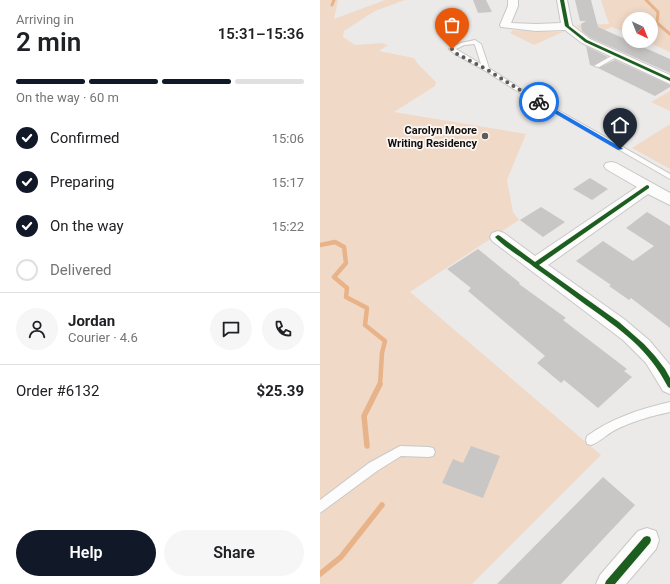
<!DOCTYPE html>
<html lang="en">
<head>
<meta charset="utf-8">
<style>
	body { margin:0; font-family:Roboto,sans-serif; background:#f6f6f6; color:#202124; height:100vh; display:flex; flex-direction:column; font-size:15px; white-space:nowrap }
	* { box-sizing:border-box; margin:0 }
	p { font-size:13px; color:#757577 }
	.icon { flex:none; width:22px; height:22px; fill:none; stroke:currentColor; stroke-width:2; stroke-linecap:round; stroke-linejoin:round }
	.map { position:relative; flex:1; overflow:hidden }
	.sheet { display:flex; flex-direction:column; background:#fff; width:320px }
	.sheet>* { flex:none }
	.needle { width:26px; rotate:137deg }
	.fabs { position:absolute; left:302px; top:12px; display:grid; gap:8px }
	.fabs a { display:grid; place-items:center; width:36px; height:36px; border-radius:50%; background:#fff; box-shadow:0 2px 10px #0003; font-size:20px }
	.pin { position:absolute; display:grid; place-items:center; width:34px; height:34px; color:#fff; margin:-41px -17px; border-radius:50% 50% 50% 0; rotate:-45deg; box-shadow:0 0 4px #0007 }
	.pin .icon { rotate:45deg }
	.courier { position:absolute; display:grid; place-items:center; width:40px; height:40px; margin:-20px; border:3px solid #1a73e8; border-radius:50%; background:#fff; color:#222; box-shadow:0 1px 5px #0007 }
	.overview em { font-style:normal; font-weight:600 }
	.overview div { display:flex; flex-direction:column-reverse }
	.overview { display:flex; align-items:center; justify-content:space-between; height:68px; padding:0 16px }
	h1 { font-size:26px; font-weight:600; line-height:30px }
	.bar { display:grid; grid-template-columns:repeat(4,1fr); gap:6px 4px; align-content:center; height:48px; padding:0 16px }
	.bar i { height:5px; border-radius:3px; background:#e0e0e0 }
	.bar .current { background:#111827 }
	.bar p { grid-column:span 4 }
	.line { display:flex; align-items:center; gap:10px; padding:0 16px; border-top:1px solid #e0e0e0 }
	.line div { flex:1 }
	.round { display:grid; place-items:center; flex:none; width:42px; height:42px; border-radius:21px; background:#f6f6f6 }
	ol { padding:0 16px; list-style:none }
	li { display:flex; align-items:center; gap:12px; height:44px }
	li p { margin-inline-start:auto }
	li .icon { padding:4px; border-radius:50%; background:#111827; color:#fff; stroke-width:4 }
	li:last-child { color:#757577 }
	li i { width:22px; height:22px; border:2px solid #e0e0e0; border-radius:50% }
	.primary-button { display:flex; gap:8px; margin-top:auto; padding:8px 16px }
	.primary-button a { flex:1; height:46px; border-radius:24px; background:#111827; color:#fff; font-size:16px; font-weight:600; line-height:46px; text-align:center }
	.primary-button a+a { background:#f6f6f6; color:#202124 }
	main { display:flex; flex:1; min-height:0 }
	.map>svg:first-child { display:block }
</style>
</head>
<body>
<main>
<section class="sheet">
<div class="overview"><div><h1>2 min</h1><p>Arriving in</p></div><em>15:31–15:36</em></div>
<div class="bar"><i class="current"></i><i class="current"></i><i class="current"></i><i></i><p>On the way · 60 m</p></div>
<ol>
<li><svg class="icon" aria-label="check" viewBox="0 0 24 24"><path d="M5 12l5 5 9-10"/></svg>Confirmed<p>15:06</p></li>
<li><svg class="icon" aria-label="check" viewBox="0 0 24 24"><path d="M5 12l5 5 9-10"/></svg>Preparing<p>15:17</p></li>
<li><svg class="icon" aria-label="check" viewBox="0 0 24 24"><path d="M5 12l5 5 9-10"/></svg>On the way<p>15:22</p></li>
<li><i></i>Delivered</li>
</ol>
<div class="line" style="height:72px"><a class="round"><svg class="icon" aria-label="person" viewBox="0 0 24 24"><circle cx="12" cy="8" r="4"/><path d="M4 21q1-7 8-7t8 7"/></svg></a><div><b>Jordan</b><p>Courier · 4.6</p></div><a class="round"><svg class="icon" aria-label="chat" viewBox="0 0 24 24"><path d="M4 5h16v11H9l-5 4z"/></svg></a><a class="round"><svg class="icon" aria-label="phone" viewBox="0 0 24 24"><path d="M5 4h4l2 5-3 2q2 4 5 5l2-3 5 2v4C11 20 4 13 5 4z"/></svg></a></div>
<div class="line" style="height:52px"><div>Order #6132</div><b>$25.39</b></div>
<div class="primary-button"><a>Help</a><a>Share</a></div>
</section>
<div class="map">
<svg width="350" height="584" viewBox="0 0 350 584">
	<rect width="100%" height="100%" fill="#eceae8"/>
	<!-- green -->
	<g fill="#f1d9c7">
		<path d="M0 0H18L14 19 65 0H85L55 11 24 31 23 37 35 45 62 43 68 45 59 51 94 58 98 64 116 82 115 86 74 112 206 134 187 180 193 212 199 220 90 292 281 455 152 584H0V515L3 512V498L0 499Z"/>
		<path d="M281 0H350V52L325 41H331V19H309V34L292 27 269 37 256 25 289 24Z"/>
		<path d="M193 30 217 32H243L214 45 190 33Z"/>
		<path d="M350 91V111L331 102Z"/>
		<path d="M350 124V169L312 148Z"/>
	</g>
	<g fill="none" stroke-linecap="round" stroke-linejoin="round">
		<!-- stream-far2 -->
		<g stroke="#e8b388" stroke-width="3">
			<path d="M326 0 338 12 337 23 350 34"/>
			<path d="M12 5 14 0"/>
		</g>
		<!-- stream-far1 -->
		<path stroke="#e8b388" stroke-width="4.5" d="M0 245 15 242 24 247 26 263 14 277 27 288 26 297 47 308 45 325 65 341 62 353 60 385"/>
		<!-- stream -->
		<g stroke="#e8b388" stroke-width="5.5">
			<path d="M47 446 44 416 60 384"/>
			<path d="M0 574 21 557 62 505"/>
		</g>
	</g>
	<!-- building -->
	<g fill="#c9c7c6">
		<path d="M153 0H166L172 12 158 13Z"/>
		<path d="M255 0H271L278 27 350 59V73L271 38 262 31 261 24 266 21H260Z"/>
		<path d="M266 46 288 57 273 66 270 65Z"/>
		<path d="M295 60 350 85V87L335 96 278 68Z"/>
		<path d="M270 178 288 189 272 200 253 189Z"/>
		<path d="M221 207 245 222 223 237 200 220Z"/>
		<path d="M327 212 350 226V328L311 298 309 300 289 286 291 285 256 261 283 241 313 261 334 246 306 228Z"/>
		<path d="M158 249 200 283 199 284 246 318 243 320 307 369 304 371 312 377 278 408 244 380 241 383 217 363 225 356 148 291 151 288 127 269Z"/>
		<path d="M151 446 180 456 163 498 122 483 133 459 143 463Z"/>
		<path d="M283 477 315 505 241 584H177Z"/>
	</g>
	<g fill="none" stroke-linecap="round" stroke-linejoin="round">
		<!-- lane casing -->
		<g stroke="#c9c8c6" stroke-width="2">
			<g id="lane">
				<path d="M155 40 161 44 169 68 201 89 350 174V179L197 91 164 70 135 54 129 49 141 43ZM154 44 155 45 161 64 136 49 144 45Z"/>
				<path d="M295 54 300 55 279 67 274 66Z"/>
				<path d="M350 402V412C331 416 313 421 295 430 287 434 280 442 271 445L267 444 266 440 267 436C292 418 320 409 350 402Z"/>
				<path d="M80 446 109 447 113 448 115 452 113 456 109 457 81 456 57 471 0 513V500L49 463Z"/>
			</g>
		</g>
		<!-- street casing -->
		<g stroke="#c9c8c6" stroke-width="2">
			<g id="street">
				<path d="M188 0H198V6L191 23 216 24 241 23 237 0H247L252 25 270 39 350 75V84L262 43 245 30 216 31 181 27 180 25 188 6Z"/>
				<path d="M291 162 296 163 350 193V205L328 194 228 265 304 319 329 340 350 365V394L343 391 326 363 303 340 172 241 170 237 172 233 178 231 184 233 215 256 317 187 286 169 284 166 286 163Z"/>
				<path d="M327 528 336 531 339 540 336 549 306 584H276L280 575 318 531Z"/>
			</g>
		</g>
		<!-- lane -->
		<use href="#lane" fill="#fcfcfc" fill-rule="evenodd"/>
		<!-- street -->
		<use href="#street" fill="#fcfcfc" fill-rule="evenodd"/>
		<!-- cycleway casing -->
		<g stroke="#fbf6f3" stroke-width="2">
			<g id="cycleway">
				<path d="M240 0H244L249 26 267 40 350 78V81L265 42 245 26Z"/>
				<path d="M327 185 329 186V188L219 265 299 322 324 344 335 356 345 369 350 378V388L348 387C328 348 301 330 266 305 249 292 232 280 214 267 203 258 185 248 175 237L178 235 180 236 215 262Z"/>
				<path d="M327 536 330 537 331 540 330 543 295 584H285L286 581 324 537Z"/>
			</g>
		</g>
		<!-- cycleway -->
		<use href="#cycleway" fill="#1b5e20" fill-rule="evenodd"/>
	</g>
	<!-- route -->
	<path fill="#1a73e8" d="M219 100 302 148 303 149 298 150 217 103Z"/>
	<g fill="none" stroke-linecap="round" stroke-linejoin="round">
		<!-- done -->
		<path stroke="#5e5c5a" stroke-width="4" stroke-dasharray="0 7.2" d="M132 49 137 54 166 69 219 102"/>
	</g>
	<!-- markers -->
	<circle fill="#5e5c5a" stroke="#fbf6f3" stroke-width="1.5" cx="165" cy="136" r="4"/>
	<g text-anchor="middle" stroke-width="3.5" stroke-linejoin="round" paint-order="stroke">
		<!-- far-poi labels -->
		<g font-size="11" font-weight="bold" fill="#110f0e" stroke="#fbf6f3" text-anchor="end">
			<text x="157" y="134">Carolyn Moore<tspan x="157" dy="13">Writing Residency</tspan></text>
		</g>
	</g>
</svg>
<div class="fabs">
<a><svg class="needle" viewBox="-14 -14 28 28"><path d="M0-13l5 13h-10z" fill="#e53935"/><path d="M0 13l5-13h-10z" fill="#757577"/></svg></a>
</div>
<div class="pin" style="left:132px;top:49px;background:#ea580c"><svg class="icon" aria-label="bag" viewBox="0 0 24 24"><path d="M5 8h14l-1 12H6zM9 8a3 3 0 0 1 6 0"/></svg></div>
<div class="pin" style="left:300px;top:149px;background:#1f2937"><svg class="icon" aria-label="home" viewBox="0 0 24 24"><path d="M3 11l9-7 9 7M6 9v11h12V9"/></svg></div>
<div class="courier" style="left:219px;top:102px"><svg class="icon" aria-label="bike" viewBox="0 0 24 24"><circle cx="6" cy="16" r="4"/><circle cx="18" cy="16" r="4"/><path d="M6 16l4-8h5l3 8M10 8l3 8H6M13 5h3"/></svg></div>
</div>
</main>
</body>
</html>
